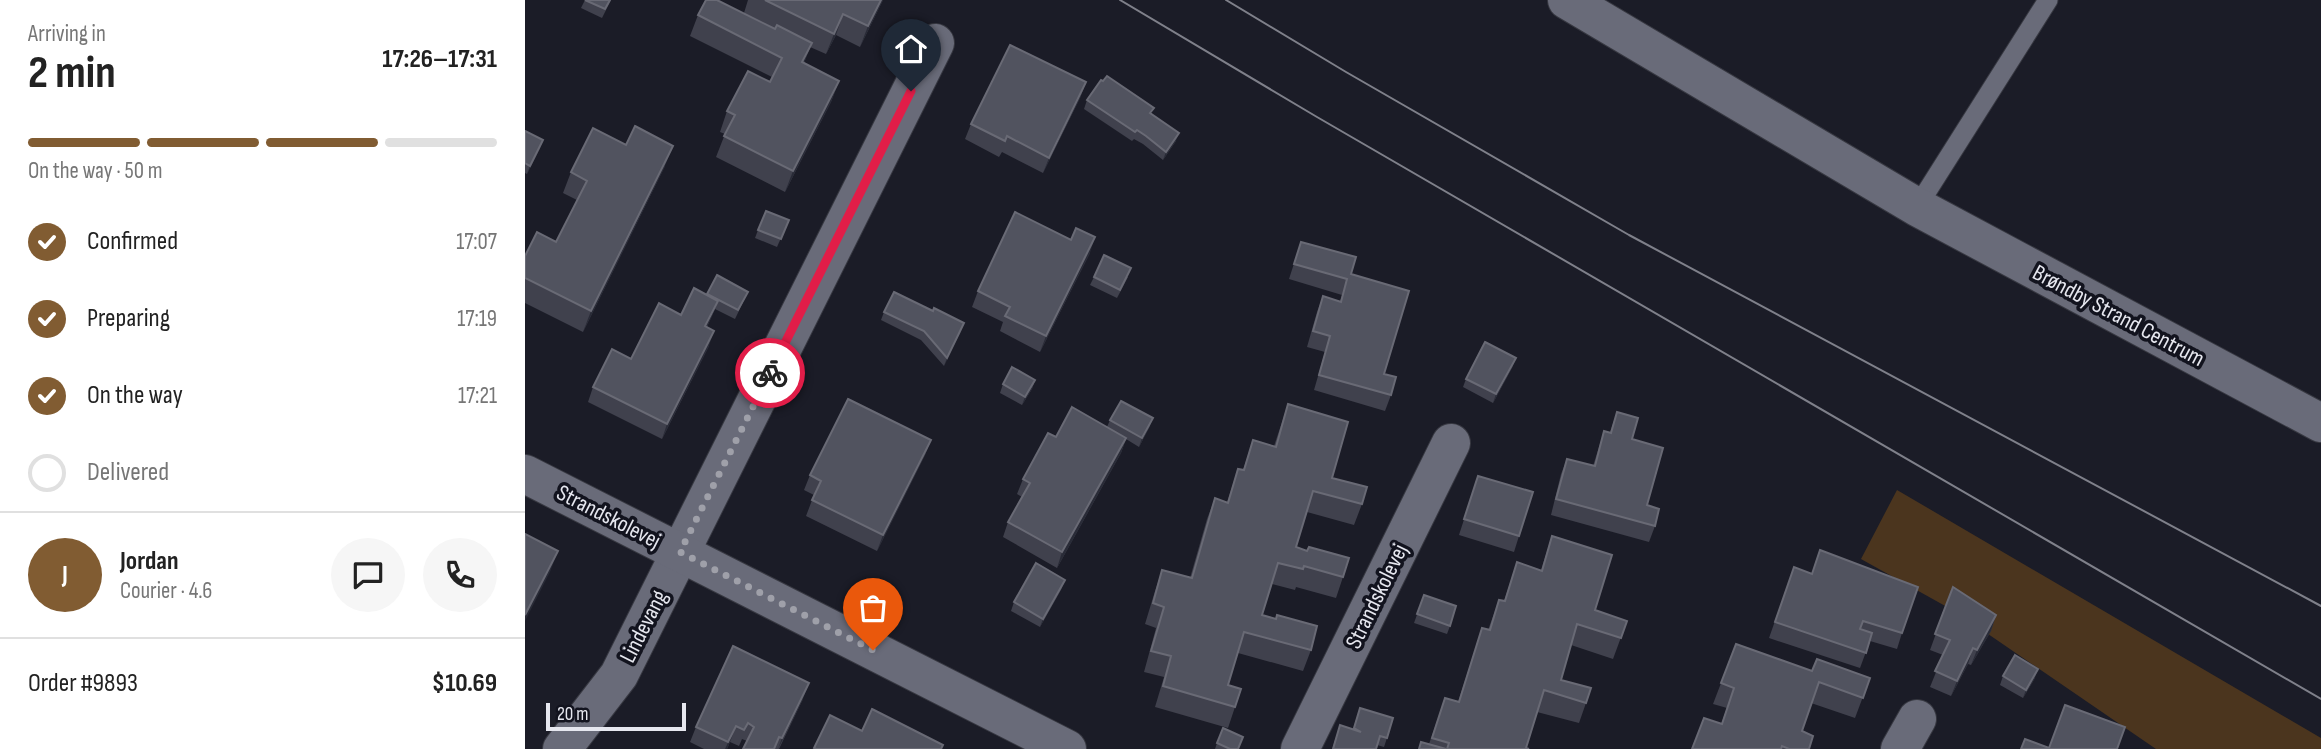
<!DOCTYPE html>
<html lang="en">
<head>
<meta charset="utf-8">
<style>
	body { margin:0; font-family:"Sofia Sans Condensed",sans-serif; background:#f6f6f6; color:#222; height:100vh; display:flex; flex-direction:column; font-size:26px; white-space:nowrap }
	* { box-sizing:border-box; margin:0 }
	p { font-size:23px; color:#767676 }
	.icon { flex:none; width:38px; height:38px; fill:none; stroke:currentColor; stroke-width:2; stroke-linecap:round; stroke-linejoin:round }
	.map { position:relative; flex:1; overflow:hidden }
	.drawer { display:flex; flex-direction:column; background:#fff; width:525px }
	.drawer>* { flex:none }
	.scale { position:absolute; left:21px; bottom:18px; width:140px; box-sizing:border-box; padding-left:7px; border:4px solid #e6e7ef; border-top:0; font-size:19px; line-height:24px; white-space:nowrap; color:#e6e7ef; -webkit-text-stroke:5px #12131e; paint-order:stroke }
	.pin { position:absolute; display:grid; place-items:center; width:60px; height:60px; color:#fff; margin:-72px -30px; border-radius:50% 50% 50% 0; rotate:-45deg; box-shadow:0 0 7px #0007 }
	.pin .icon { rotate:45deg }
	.courier { position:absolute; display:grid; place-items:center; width:70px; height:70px; margin:-35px; border:5px solid #e11d48; border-radius:50%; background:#fff; color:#222; box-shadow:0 2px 9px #0007 }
	.overview em { font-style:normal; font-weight:700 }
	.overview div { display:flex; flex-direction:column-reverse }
	.overview { display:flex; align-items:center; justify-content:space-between; height:119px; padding:0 28px }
	h1 { font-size:46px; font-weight:700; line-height:52px }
	.bar { display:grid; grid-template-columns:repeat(4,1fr); gap:10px 7px; align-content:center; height:84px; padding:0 28px }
	.bar i { height:9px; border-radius:5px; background:#e0e0e0 }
	.bar .on { background:#815c32 }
	.bar p { grid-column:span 4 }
	.line { display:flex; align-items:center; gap:18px; padding:0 28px; border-top:2px solid #e0e0e0 }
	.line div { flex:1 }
	.round { display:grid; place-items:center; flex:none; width:74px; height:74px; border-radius:37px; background:#f6f6f6 }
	ol { padding:0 28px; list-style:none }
	li { display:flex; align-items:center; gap:21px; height:77px }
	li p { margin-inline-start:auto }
	li .icon { padding:7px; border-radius:50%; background:#815c32; color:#fff; stroke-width:4 }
	li:last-child { color:#767676 }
	li i { width:38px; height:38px; border:4px solid #e0e0e0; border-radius:50% }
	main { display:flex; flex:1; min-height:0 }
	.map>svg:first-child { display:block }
</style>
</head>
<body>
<main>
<section class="drawer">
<div class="overview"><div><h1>2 min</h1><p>Arriving in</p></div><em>17:26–17:31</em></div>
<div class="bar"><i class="on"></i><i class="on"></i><i class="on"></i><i></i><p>On the way · 50 m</p></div>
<ol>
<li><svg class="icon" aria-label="check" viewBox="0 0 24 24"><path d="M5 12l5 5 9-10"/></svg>Confirmed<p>17:07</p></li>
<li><svg class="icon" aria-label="check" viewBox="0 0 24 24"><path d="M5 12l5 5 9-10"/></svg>Preparing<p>17:19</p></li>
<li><svg class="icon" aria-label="check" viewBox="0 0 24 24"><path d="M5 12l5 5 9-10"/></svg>On the way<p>17:21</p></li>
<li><i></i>Delivered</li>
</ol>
<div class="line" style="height:126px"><b class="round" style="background:#815c32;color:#fff">J</b><div><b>Jordan</b><p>Courier · 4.6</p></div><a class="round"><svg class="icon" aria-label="chat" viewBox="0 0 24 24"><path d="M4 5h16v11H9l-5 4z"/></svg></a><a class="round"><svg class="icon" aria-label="phone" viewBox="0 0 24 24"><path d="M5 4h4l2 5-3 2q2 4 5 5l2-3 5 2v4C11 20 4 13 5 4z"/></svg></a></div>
<div class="line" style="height:91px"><div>Order #9893</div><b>$10.69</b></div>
</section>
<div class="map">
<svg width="1796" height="749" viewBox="0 0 1796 749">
	<rect width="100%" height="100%" fill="#1b1c27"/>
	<!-- green -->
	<path fill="#4b351e" d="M1372 490 1796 738V749H1631L1431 612 1336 559Z"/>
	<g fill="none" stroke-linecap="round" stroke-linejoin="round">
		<!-- service casing -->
		<g stroke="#373841" stroke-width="21">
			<path id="service" d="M1392 207 1523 0"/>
		</g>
		<!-- minor casing -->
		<g stroke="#373841" stroke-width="40">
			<g id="minor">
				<path d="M1042 0 1392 207 1796 423"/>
				<path d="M37 749 94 675 410 43"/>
				<path d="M775 749 926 443"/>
				<path d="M1375 749 1392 719"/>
			</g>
		</g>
		<!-- tertiary casing -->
		<g stroke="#373841" stroke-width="40">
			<path id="tertiary" d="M0 474 542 749"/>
		</g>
		<!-- service -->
		<use href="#service" stroke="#696b79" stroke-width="19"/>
		<!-- minor -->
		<use href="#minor" stroke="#696b79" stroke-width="38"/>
		<!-- tertiary -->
		<use href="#tertiary" stroke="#696b79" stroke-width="38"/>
		<!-- tram -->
		<g stroke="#7f808a" stroke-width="2">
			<path d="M595 0 792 117 1796 699"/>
			<path d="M701 0 821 72 1104 235 1796 606"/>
		</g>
	</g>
	<!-- wall -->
	<g fill="#40414d">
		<path d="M60 0H86L77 18 56 8Z"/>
		<path d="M223 0H358L335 47 311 35 301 54 285 47 279 63 314 81 306 102 260 192 191 157 200 134 195 132 202 111 245 82 247 77 165 36 173 15 219 13Z"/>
		<path d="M561 82 555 98 518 173 477 152 474 157 440 139 446 124Z"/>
		<path d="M562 100 626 114 651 141 638 160 618 144 609 139 607 141 559 109Z"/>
		<path d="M0 131 18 140 2 174 0 173Z"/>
		<path d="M140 166 58 332 0 303V256L31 242 52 200 38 193 46 172Z"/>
		<path d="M264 220 252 247 230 238 233 230Z"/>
		<path d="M776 242 826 274 866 395 860 411 789 390 800 352 782 347 792 312 798 296 815 301 817 295 764 279Z"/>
		<path d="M565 253 515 352 475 331 478 322 447 307 453 291Z"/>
		<path d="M569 277H603L592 298 565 285Z"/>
		<path d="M223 292 210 319 190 309 182 327 184 346 137 439 63 402 68 387 106 359 156 315 182 295Z"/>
		<path d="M408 311 439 323 419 366 396 340 356 320 359 312Z"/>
		<path d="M988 366 968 403 938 387 941 379Z"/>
		<path d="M510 380 507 389 497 405 475 393 478 384Z"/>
		<path d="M763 404 807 478 837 504 829 525 782 512 771 547 818 577 811 598 771 587 770 590 747 584 737 615 786 650 778 671 713 653 703 685 710 707 703 728 630 707 639 677 619 672 631 628 620 624 630 591 637 570 665 578 682 519 690 498 702 502 713 469 718 470 728 440 749 446Z"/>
		<path d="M1092 412 1107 439 1122 505 1130 526 1124 542 1026 515 1036 474 1042 459 1068 466 1079 431 1085 432Z"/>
		<path d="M585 420 625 426 614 447 601 439 596 453 532 568 478 537 483 522 497 497 492 494 498 479 582 427Z"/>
		<path d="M406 440 400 455 352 551 281 516 289 495 279 490 285 475Z"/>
		<path d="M953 476 994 536 989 552 934 535Z"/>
		<path d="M1027 536 1070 610 1102 621 1088 659 1046 645 1036 680 1061 703 1054 723 1012 712 1001 748 1004 749H894L896 742 904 744 920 698 933 702 957 628 963 630 974 600 979 601 992 562 1016 570Z"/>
		<path d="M1269 567 1377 633 1372 649 1345 641 1335 668 1244 638Z"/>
		<path d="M1428 587 1471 615 1466 631 1446 665 1443 664 1426 696 1405 687 1418 655 1405 650Z"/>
		<path d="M537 588 515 627 486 611 489 602Z"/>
		<path d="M899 595 925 626 922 634 889 623Z"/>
		<path d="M1211 644 1287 671 1345 678 1330 718 1286 703 1277 731 1284 749H1167L1196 724 1202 708 1188 704Z"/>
		<path d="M1478 676 1510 678 1498 698 1475 685Z"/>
		<path d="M278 699 254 749H218L222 741 217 739 214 746 205 742 202 749H179L165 742 171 727Z"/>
		<path d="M835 708 862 738 859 747 852 745 851 749H807L815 725 828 729Z"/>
		<path d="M718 737 713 749H690L692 743Z"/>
	</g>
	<!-- shaded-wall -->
	<g fill="#292b37">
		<path d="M356 0H358L335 47 343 26Z"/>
		<path d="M318 14 311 35 301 54 309 34Z"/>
		<path d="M287 43 279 63 277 62Z"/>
		<path d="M314 81 306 102 260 192 268 171Z"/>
		<path d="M561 82 555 98 518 173 524 158Z"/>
		<path d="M654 133 651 141 638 160 641 152Z"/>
		<path d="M18 140 15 149 2 174 5 166Z"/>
		<path d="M148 146 140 166 58 332 66 311Z"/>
		<path d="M570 237 565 253 515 352 521 336Z"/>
		<path d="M193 301 187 316 174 342 180 326Z"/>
		<path d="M439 323 436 332 419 366 422 358Z"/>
		<path d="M189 331 184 346 137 439 142 424Z"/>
		<path d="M991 358 988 366 968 403 971 394Z"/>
		<path d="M510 380 507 389 497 405 500 397Z"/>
		<path d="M628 418 625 426 614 447 617 438Z"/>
		<path d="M601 438 596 453 532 568 537 552Z"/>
		<path d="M406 440 400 455 352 551 358 535Z"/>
		<path d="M33 551 25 572 0 621V615Z"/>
		<path d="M540 580 537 588 515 627 518 619Z"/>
		<path d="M1471 615 1466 631 1446 665 1452 650Z"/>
		<path d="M1448 648 1443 664 1426 696 1432 681Z"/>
		<path d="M1513 669 1510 678 1498 698 1501 690Z"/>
		<path d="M284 683 278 699 253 749 257 738Z"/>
		<path d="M211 726 205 742 202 749H200Z"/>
	</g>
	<!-- building -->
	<g fill="#51535f" stroke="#696a75" stroke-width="2">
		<path d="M60 0H85L80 9Z"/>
		<path d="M181 0H192L250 29 252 25 287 43 277 62 314 81 268 171 199 136 210 115 202 111 223 71 245 82 257 58 173 15Z"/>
		<path d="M240 0H356L343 26 318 14 309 34Z"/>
		<path d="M485 45 561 82 524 158 482 136 480 141 446 124Z"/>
		<path d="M582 76 629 108 625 113 654 133 641 152 621 136 612 130 610 132 562 100 576 80 578 81Z"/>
		<path d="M110 126 148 146 66 311 0 278V256L12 232 31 242 62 181 46 172 68 128 101 145Z"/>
		<path d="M0 131 18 140 5 166 0 163Z"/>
		<path d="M241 211 264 220 256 239 233 230Z"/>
		<path d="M490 212 546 240 551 228 570 237 521 336 480 316 485 307 453 291Z"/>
		<path d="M776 242 831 257 826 274 884 291 859 374 871 377 866 395 794 375 805 336 788 331 798 296 816 302 822 279 769 264Z"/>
		<path d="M579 255 606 268 595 290 569 277Z"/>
		<path d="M192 275 223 292 213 310 182 294Z"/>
		<path d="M169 288 193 301 180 326 189 331 142 424 68 387 87 349 106 359 134 303 156 315Z"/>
		<path d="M369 292 408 311 409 308 439 323 422 358 399 331 359 312Z"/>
		<path d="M960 342 991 358 971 394 941 379Z"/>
		<path d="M487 367 510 380 500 397 478 384Z"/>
		<path d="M323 399 406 440 358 535 287 500 296 481 285 475Z"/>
		<path d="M596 401 628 418 617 438 585 420Z"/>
		<path d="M763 404 823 422 807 478 842 487 837 504 788 491 771 547 782 551 784 547 824 558 818 577 779 566 778 569 753 563 737 615 751 619 752 615 792 626 786 650 719 632 703 685 716 689 710 707 638 686 646 656 626 651 639 607 628 603 637 570 667 578 690 498 703 503 713 469 719 470 728 440 751 447Z"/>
		<path d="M547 407 601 438 537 552 483 522 505 483 498 479 523 433 531 437Z"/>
		<path d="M1092 412 1113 418 1107 439 1138 448 1122 505 1134 509 1130 526 1031 499 1042 459 1070 466 1079 431 1086 433Z"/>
		<path d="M953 476 1008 492 994 536 939 519Z"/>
		<path d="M0 534 33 551 0 615Z"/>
		<path d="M1027 536 1087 555 1070 610 1102 621 1096 638 1052 624 1036 680 1066 688 1061 703 1019 690 1001 748 1004 749H922L924 743 907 738 920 698 934 702 957 628 965 630 974 600 980 601 992 562 1017 571Z"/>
		<path d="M1295 550 1393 587 1377 633 1338 621 1335 629 1347 633 1341 653 1250 622 1269 567 1287 574Z"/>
		<path d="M511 563 540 580 518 619 489 602Z"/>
		<path d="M1428 587 1471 615 1452 650 1448 648 1432 681 1410 671 1425 640 1410 634Z"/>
		<path d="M899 595 931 606 925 626 892 614Z"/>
		<path d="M1211 644 1287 671 1292 659 1345 678 1338 698 1294 682 1277 731 1288 736 1284 749H1264L1257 746 1256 749H1167L1179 718 1197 724 1209 688 1196 683Z"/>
		<path d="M208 646 284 683 257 738 254 737 249 749H218L229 727 223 723 219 730 211 726 203 742 171 727Z"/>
		<path d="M1490 655 1513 669 1501 690 1478 676Z"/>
		<path d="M1540 705 1600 727 1592 749H1496L1500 739 1524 748Z"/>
		<path d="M835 708 868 718 862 738 855 736 851 749H808L815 725 836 732 829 728Z"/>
		<path d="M347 709 418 745 416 749H291L289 748 305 715 337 731Z"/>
		<path d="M698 728 718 737 713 749H705L692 743Z"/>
		<path d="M896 742 921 749H894Z"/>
	</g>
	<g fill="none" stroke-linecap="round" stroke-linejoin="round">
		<!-- done -->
		<path stroke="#9fa0a9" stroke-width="7" stroke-dasharray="0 12.6" d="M245 373 155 552 348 650"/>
		<!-- route -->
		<path stroke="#e11d48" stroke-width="9" d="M245 373 386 91"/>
	</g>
	<g text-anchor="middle" stroke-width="7" stroke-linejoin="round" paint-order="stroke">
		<!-- street labels -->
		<g font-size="23" fill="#e6e7ef" stroke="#12131e">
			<text transform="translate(1594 315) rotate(28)" y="8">Brøndby Strand Centrum</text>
			<text transform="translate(84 516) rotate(27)" y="8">Strandskolevej</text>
			<text transform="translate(851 596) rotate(-64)" y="8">Strandskolevej</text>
			<text transform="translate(118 626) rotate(-63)" y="8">Lindevang</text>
		</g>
	</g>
</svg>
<div class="scale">20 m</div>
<div class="pin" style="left:348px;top:650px;background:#ea580c"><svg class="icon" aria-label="bag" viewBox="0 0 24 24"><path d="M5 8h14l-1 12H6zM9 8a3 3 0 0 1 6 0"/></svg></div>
<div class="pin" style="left:386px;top:91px;background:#1f2937"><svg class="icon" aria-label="home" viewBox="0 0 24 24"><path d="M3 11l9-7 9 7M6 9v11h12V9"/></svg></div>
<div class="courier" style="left:245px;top:373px"><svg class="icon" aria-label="bike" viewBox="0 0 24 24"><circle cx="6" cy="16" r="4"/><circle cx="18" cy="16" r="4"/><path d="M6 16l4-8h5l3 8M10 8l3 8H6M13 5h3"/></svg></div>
</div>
</main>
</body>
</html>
